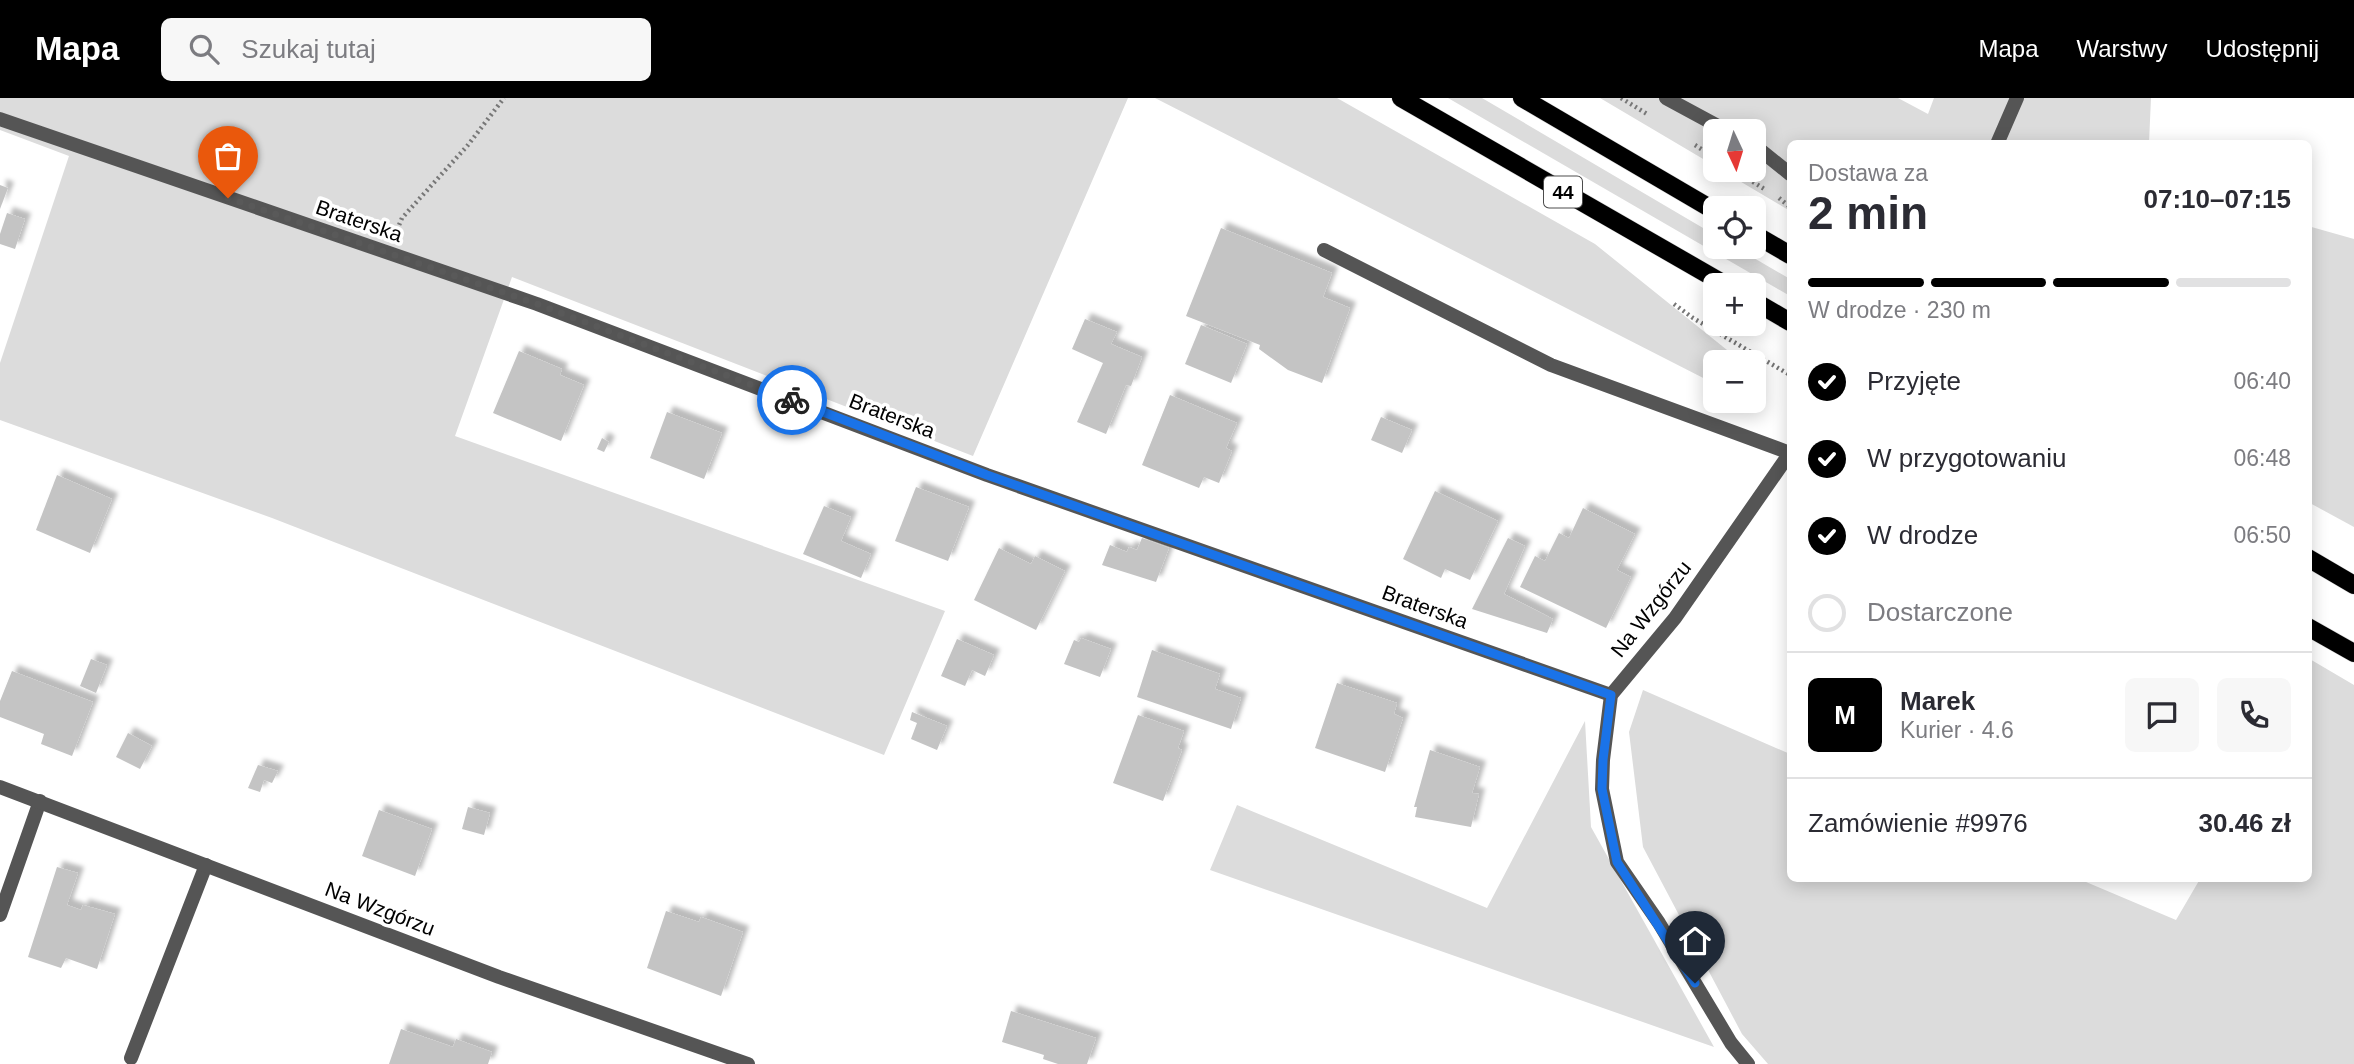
<!DOCTYPE html>
<html lang="pl">
<head>
<meta charset="utf-8">
<style>
	body { margin:0; font-family:Helvetica,sans-serif; background:#f7f7f7; color:#2b2b33; height:100vh; display:flex; flex-direction:column; font-size:26px; white-space:nowrap }
	* { box-sizing:border-box; margin:0 }
	p { font-size:23px; color:#7c7c81 }
	.icon { flex:none; width:38px; height:38px; fill:none; stroke:currentColor; stroke-width:2; stroke-linecap:round; stroke-linejoin:round }
	.map { position:relative; flex:1; overflow:hidden }
	.sheet { position:absolute; left:1787px; top:42px; width:525px; height:742px; display:flex; flex-direction:column; background:#fff; border-radius:10px; box-shadow:0 4px 18px #0003 }
	.sheet>* { flex:none }
	.needle { width:46px; rotate:176deg }
	.tools { position:absolute; left:1703px; top:21px; display:grid; gap:14px }
	.tools a { display:grid; place-items:center; width:63px; height:63px; border-radius:10px; background:#fff; box-shadow:0 4px 18px #0003; font-size:35px }
	.pin { position:absolute; display:grid; place-items:center; width:60px; height:60px; color:#fff; margin:-72px -30px; border-radius:50% 50% 50% 0; rotate:-45deg; box-shadow:0 0 7px #0007 }
	.pin .icon { rotate:45deg }
	.courier { position:absolute; display:grid; place-items:center; width:70px; height:70px; margin:-35px; border:5px solid #1a73e8; border-radius:50%; background:#fff; color:#222; box-shadow:0 2px 9px #0007 }
	.head em { font-style:normal; font-weight:700 }
	.head div { display:flex; flex-direction:column-reverse }
	.head { display:flex; align-items:center; justify-content:space-between; height:119px; padding:0 21px }
	h1 { font-size:46px; font-weight:700; line-height:52px }
	.bar { display:grid; grid-template-columns:repeat(4,1fr); gap:10px 7px; align-content:center; height:84px; padding:0 21px }
	.bar i { height:9px; border-radius:5px; background:#e1e1e2 }
	.bar .on { background:#000 }
	.bar p { grid-column:span 4 }
	.line { display:flex; align-items:center; gap:18px; padding:0 21px; border-top:2px solid #e1e1e2 }
	.line div { flex:1 }
	.round { display:grid; place-items:center; flex:none; width:74px; height:74px; border-radius:10px; background:#f7f7f7 }
	ol { padding:0 21px; list-style:none }
	li { display:flex; align-items:center; gap:21px; height:77px }
	li p { margin-inline-start:auto }
	li .icon { padding:7px; border-radius:50%; background:#000; color:#fff; stroke-width:4 }
	li:last-child { color:#7c7c81 }
	li i { width:38px; height:38px; border:4px solid #e1e1e2; border-radius:50% }
	header { display:flex; align-items:center; gap:42px; box-sizing:border-box; height:98px; padding:0 35px; background:#000; color:#fff }
	header strong { font-size:33px }
	nav { display:flex; gap:38px; margin-inline-start:auto; font-size:24px }
	.search { width:490px; height:63px; background:#f7f7f7; display:flex; align-items:center; gap:18px; box-sizing:border-box; padding:0 24px; border-radius:10px; color:#7c7c81; font-size:26px }
	.map>svg:first-child { display:block }
</style>
</head>
<body>
<header>
<strong>Mapa</strong>
<div class="search"><svg class="icon" aria-label="search" viewBox="0 0 24 24"><circle cx="10" cy="10" r="6"/><path d="M15 15l6 6"/></svg>Szukaj tutaj</div>
<nav><a>Mapa</a><a>Warstwy</a><a>Udostępnij</a></nav>
</header>
<div class="map">
<svg width="2354" height="966" viewBox="0 0 2354 966">
	<defs>
		<filter id="shadow"><feDropShadow dx="6" dy="-6" stdDeviation="2" flood-color="#0004"/></filter>
	</defs>
	<rect width="100%" height="100%" fill="#fff"/>
	<!-- green -->
	<g fill="#dcdcdc">
		<path d="M0 0H1128L973 358 512 179 455 338 945 513 884 657 272 420 0 322V265L69 58 0 32Z"/>
		<path d="M1155 0H1337L1595 146 1742 264H1715V286Z"/>
		<path d="M1448 0H1482L1715 137V149H1735L1790 181V198Z"/>
		<path d="M1600 0H1898L1928 16 1934 0H2151L2149 45 1790 46V113L1721 72H1754V33H1715V68Z"/>
		<path d="M2308 128 2354 141V429L2308 404Z"/>
		<path d="M2308 560 2354 587V966H1768L1742 936 1643 749 1629 634 1643 592 1790 656V780L2079 781 2176 822 2200 781 2308 780Z"/>
		<path d="M1585 623 1591 729 1714 949 1210 772 1237 707 1487 810Z"/>
	</g>
	<!-- building -->
	<g fill="#c4c4c4" filter="url(#shadow)">
		<path d="M0 87 8 90 0 111Z"/>
		<path d="M7 115 25 121 15 151 0 146V136Z"/>
		<path d="M1221 130 1332 175 1323 199 1350 210 1322 285 1288 272 1259 251 1260 247 1186 218Z"/>
		<path d="M1085 221 1117 234 1111 246 1142 259 1131 288 1126 287 1106 336 1077 324 1103 265 1072 251Z"/>
		<path d="M1201 227 1247 246 1231 285 1185 266Z"/>
		<path d="M519 253 562 271 560 277 584 287 561 343 493 315Z"/>
		<path d="M1170 297 1237 325 1226 350 1232 353 1219 385 1204 379 1199 390 1142 367Z"/>
		<path d="M667 314 722 335 704 381 650 360Z"/>
		<path d="M1381 319 1412 332 1402 355 1371 342Z"/>
		<path d="M602 340 609 344 604 354 597 351Z"/>
		<path d="M57 377 112 401 90 455 36 432Z"/>
		<path d="M916 389 969 409 948 463 895 443Z"/>
		<path d="M1435 393 1498 423 1470 482 1445 471 1441 480 1403 461Z"/>
		<path d="M824 408 851 419 841 443 871 456 861 480 803 456Z"/>
		<path d="M1583 410 1635 436 1617 472 1631 479 1606 530 1520 489 1535 458 1545 463 1559 435 1569 440Z"/>
		<path d="M1142 440 1169 450 1156 484 1102 467 1110 447 1127 454 1129 449 1137 452Z"/>
		<path d="M1508 440 1525 448 1504 496 1553 521 1547 535 1472 511Z"/>
		<path d="M999 450 1031 466 1035 458 1065 473 1036 532 974 502Z"/>
		<path d="M1081 540 1111 551 1100 579 1064 566 1074 542 1079 544Z"/>
		<path d="M957 541 994 557 985 578 972 572 965 588 941 578Z"/>
		<path d="M1152 552 1220 576 1215 591 1241 600 1231 631 1137 599Z"/>
		<path d="M91 561 107 567 96 595 80 588Z"/>
		<path d="M12 573 93 604 72 658 41 646 44 636 0 619V603Z"/>
		<path d="M1337 585 1397 605 1394 616 1403 620 1385 674 1315 650Z"/>
		<path d="M912 614 947 628 937 652 911 641 917 625 910 622Z"/>
		<path d="M1138 617 1184 633 1178 650 1182 652 1163 703 1113 685Z"/>
		<path d="M128 635 152 648 140 671 116 659Z"/>
		<path d="M1430 652 1480 669 1472 695 1479 696 1471 729 1415 719 1417 709H1414Z"/>
		<path d="M258 667 278 673 272 685 264 682 260 694 248 690Z"/>
		<path d="M468 709 490 715 484 737 462 731Z"/>
		<path d="M379 712 432 731 415 778 362 758Z"/>
		<path d="M57 769 78 775 67 807 81 812 83 807 115 816 97 871 66 860 61 870 28 859Z"/>
		<path d="M666 813 699 824 701 819 743 834 721 898 647 870Z"/>
		<path d="M1011 913 1096 940 1087 966H1058L1043 961 1044 957 1002 944Z"/>
		<path d="M401 931 453 949 456 941 492 954 488 966H389Z"/>
	</g>
	<g fill="none" stroke-linecap="round" stroke-linejoin="round">
		<!-- primary casing -->
		<g stroke="#dbdbdb" stroke-width="19">
			<g id="primary">
				<path d="M1401 0 1726 187"/>
				<path d="M1522 0 1715 113"/>
				<path d="M1754 136 1790 157"/>
				<path d="M1754 203 1790 224"/>
				<path d="M2308 460 2354 487"/>
				<path d="M2308 529 2354 555"/>
			</g>
		</g>
		<!-- path -->
		<g stroke="#777" stroke-width="4.5" stroke-dasharray="2 3.5" stroke-linecap="butt">
			<path d="M1621 0 1647 16"/>
			<path d="M1695 47 1715 60"/>
			<path d="M1734 72 1766 92"/>
			<path d="M1779 100 1790 109"/>
			<path d="M397 132 402 120 468 47 504 0"/>
			<path d="M1674 206 1693 220 1790 277"/>
		</g>
		<!-- lane -->
		<g stroke="#555" stroke-width="14">
			<path d="M1666 0 1727 33"/>
			<path d="M1997 46 2017 0"/>
			<path d="M1754 47 1790 76"/>
			<path d="M1324 152 1551 267 1790 355"/>
			<path d="M0 817 40 703"/>
			<path d="M131 960 206 767"/>
		</g>
		<!-- street -->
		<g stroke="#555" stroke-width="14">
			<path d="M0 21 537 206 987 377 1611 597"/>
			<path d="M0 689 499 879 748 966"/>
			<path d="M1748 966 1731 945 1659 825 1617 764 1602 691 1603 662 1611 597 1675 520 1790 355"/>
		</g>
		<!-- primary -->
		<use href="#primary" stroke="#000" stroke-width="18"/>
	</g>
	<g fill="none" stroke-linecap="round" stroke-linejoin="round">
		<!-- done -->
		<path stroke="#595959" stroke-width="7" stroke-dasharray="0 12.6" d="M228 100 537 206 792 302"/>
		<!-- route -->
		<path stroke="#1a73e8" stroke-width="9" d="M792 302 987 377 1611 597 1603 662 1602 691 1617 764 1695 885"/>
	</g>
	<g text-anchor="middle" stroke-width="7" stroke-linejoin="round" paint-order="stroke">
		<!-- shield labels -->
		<rect fill="#fff" stroke="#4c4c4c" stroke-width="2" x="1544" y="78.5" width="38" height="31" rx="5"/>
		<g font-size="19" font-weight="bold" fill="#000">
			<text x="1563" y="101">44</text>
		</g>
		<!-- street labels -->
		<g font-size="21" fill="#000" stroke="#fff">
			<text transform="translate(359 123) rotate(19)" y="7">Braterska</text>
			<text transform="translate(892 318) rotate(21)" y="7">Braterska</text>
			<text transform="translate(1425 509) rotate(20)" y="7">Braterska</text>
			<text transform="translate(1651 511) rotate(-52)" y="7">Na Wzgórzu</text>
			<text transform="translate(380 811) rotate(21)" y="7">Na Wzgórzu</text>
		</g>
	</g>
</svg>
<div class="tools">
<a><svg class="needle" viewBox="-14 -14 28 28"><path d="M0-13l5 13h-10z" fill="#e53935"/><path d="M0 13l5-13h-10z" fill="#7c7c81"/></svg></a>
<a><svg class="icon" aria-label="locate" viewBox="0 0 24 24"><circle cx="12" cy="12" r="6"/><path d="M12 2v4M12 18v4M2 12h4M18 12h4"/></svg></a>
<a>+</a>
<a>−</a>
</div>
<div class="pin" style="left:228px;top:100px;background:#ea580c"><svg class="icon" aria-label="bag" viewBox="0 0 24 24"><path d="M5 8h14l-1 12H6zM9 8a3 3 0 0 1 6 0"/></svg></div>
<div class="pin" style="left:1695px;top:885px;background:#1f2937"><svg class="icon" aria-label="home" viewBox="0 0 24 24"><path d="M3 11l9-7 9 7M6 9v11h12V9"/></svg></div>
<div class="courier" style="left:792px;top:302px"><svg class="icon" aria-label="bike" viewBox="0 0 24 24"><circle cx="6" cy="16" r="4"/><circle cx="18" cy="16" r="4"/><path d="M6 16l4-8h5l3 8M10 8l3 8H6M13 5h3"/></svg></div>
<section class="sheet">
<div class="head"><div><h1>2 min</h1><p>Dostawa za</p></div><em>07:10–07:15</em></div>
<div class="bar"><i class="on"></i><i class="on"></i><i class="on"></i><i></i><p>W drodze · 230 m</p></div>
<ol>
<li><svg class="icon" aria-label="check" viewBox="0 0 24 24"><path d="M5 12l5 5 9-10"/></svg>Przyjęte<p>06:40</p></li>
<li><svg class="icon" aria-label="check" viewBox="0 0 24 24"><path d="M5 12l5 5 9-10"/></svg>W przygotowaniu<p>06:48</p></li>
<li><svg class="icon" aria-label="check" viewBox="0 0 24 24"><path d="M5 12l5 5 9-10"/></svg>W drodze<p>06:50</p></li>
<li><i></i>Dostarczone</li>
</ol>
<div class="line" style="height:126px"><b class="round" style="background:#000;color:#fff">M</b><div><b>Marek</b><p>Kurier · 4.6</p></div><a class="round"><svg class="icon" aria-label="chat" viewBox="0 0 24 24"><path d="M4 5h16v11H9l-5 4z"/></svg></a><a class="round"><svg class="icon" aria-label="phone" viewBox="0 0 24 24"><path d="M5 4h4l2 5-3 2q2 4 5 5l2-3 5 2v4C11 20 4 13 5 4z"/></svg></a></div>
<div class="line" style="height:91px"><div>Zamówienie #9976</div><b>30.46 zł</b></div>
</section>
</div>
</body>
</html>
